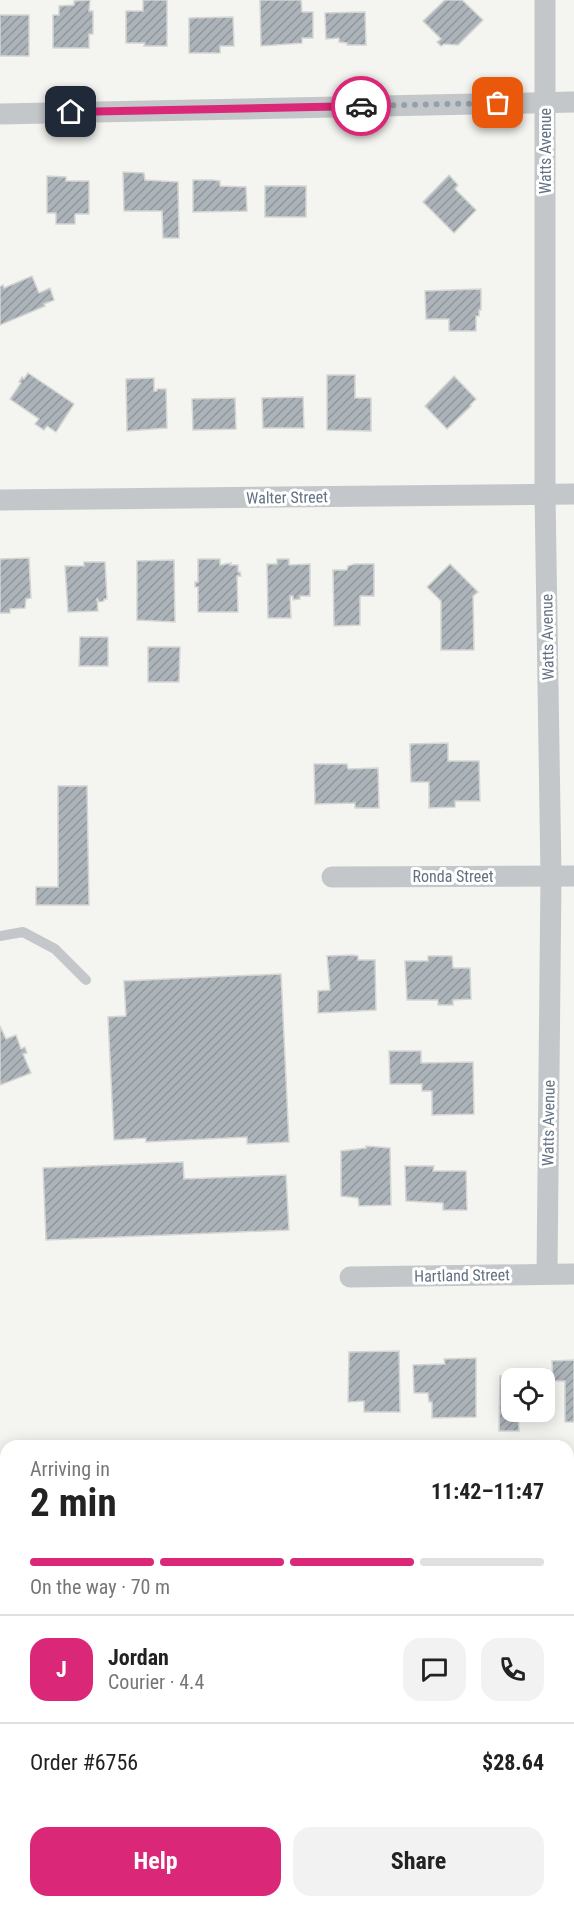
<!DOCTYPE html>
<html lang="en">
<head>
<meta charset="utf-8">
<style>
	body { margin:0; font-family:"Roboto Condensed",sans-serif; background:#f2f2f2; color:#222; height:100vh; display:flex; flex-direction:column; font-size:22px; white-space:nowrap }
	* { box-sizing:border-box; margin:0 }
	p { font-size:20px; color:#767676 }
	.icon { flex:none; width:33px; height:33px; fill:none; stroke:currentColor; stroke-width:2; stroke-linecap:round; stroke-linejoin:round }
	.map { position:relative; flex:1; overflow:hidden }
	.details { position:absolute; left:0px; top:1440px; width:574px; height:468px; display:flex; flex-direction:column; background:#fff; border-radius:18px 18px 0 0; box-shadow:0 3px 15px #0003 }
	.details>* { flex:none }
	.tools { position:absolute; left:501px; top:1368px; display:grid; gap:12px }
	.tools a { display:grid; place-items:center; width:54px; height:54px; border-radius:12px; background:#fff; box-shadow:0 3px 15px #0003; font-size:30px }
	.pin { position:absolute; display:grid; place-items:center; width:51px; height:51px; color:#fff; margin:-26px; border-radius:12px; box-shadow:0 3px 9px #0006 }
	.courier { position:absolute; display:grid; place-items:center; width:60px; height:60px; margin:-30px; border:4px solid #db2777; border-radius:50%; background:#fff; color:#222; box-shadow:0 2px 8px #0007 }
	.headline em { font-style:normal; font-weight:700 }
	.headline div { display:flex; flex-direction:column-reverse }
	.headline { display:flex; align-items:center; justify-content:space-between; height:102px; padding:0 30px }
	h1 { font-size:39px; font-weight:700; line-height:45px }
	.bar { display:grid; grid-template-columns:repeat(4,1fr); gap:9px 6px; align-content:center; height:72px; padding:0 30px }
	.bar i { height:8px; border-radius:4px; background:#e0e0e0 }
	.bar .current { background:#db2777 }
	.bar p { grid-column:span 4 }
	.line { display:flex; align-items:center; gap:15px; padding:0 30px; border-top:2px solid #e0e0e0 }
	.line div { flex:1 }
	.round { display:grid; place-items:center; flex:none; width:63px; height:63px; border-radius:18px; background:#f2f2f2 }
	.primary-button { display:flex; gap:12px; margin-top:auto; padding:12px 30px }
	.primary-button a { flex:1; height:69px; border-radius:18px; background:#db2777; color:#fff; font-size:24px; font-weight:700; line-height:69px; text-align:center }
	.primary-button a+a { background:#f2f2f2; color:#222 }
	.map>svg:first-child { display:block }
</style>
</head>
<body>
<div class="map">
<svg width="574" height="1908" viewBox="0 0 574 1908">
	<defs>
		<pattern id="building-hatch" width="6" height="6" patternUnits="userSpaceOnUse" patternTransform="scale(1.5)"><rect width="6" height="6" fill="#acb3b9"/><path d="M-1 1l2-2M0 6l6-6M5 7l2-2" fill="none" stroke="#8f969c"/></pattern>
	</defs>
	<rect width="100%" height="100%" fill="#f4f5f0"/>
	<!-- building -->
	<g fill="url(#building-hatch)" stroke="#d5d6d3" stroke-width="1.5">
		<path d="M90 0 89 11H93V34H89V48H53V15H59V6L74 5V1Z"/>
		<path d="M143 0H167V46H144L145 43H126V11H143Z"/>
		<path d="M260 0H301L302 12H313V38H302V43L261 46Z"/>
		<path d="M445 0H462L483 20 458 45 444 44 441 46 437 42 441 39 423 21Z"/>
		<path d="M365 12 366 45H347V43L339 42V38L326 39 325 13Z"/>
		<rect x="0" y="15" width="29" height="41"/>
		<path d="M233 17 234 46H220V53H189V18Z"/>
		<path d="M123 172 144 173 145 180 178 182 179 238H163L162 211H124Z"/>
		<path d="M449 175 458 185 455 189 476 210 454 233 423 202Z"/>
		<path d="M47 176 66 177V181H89V214H75V224H56V213H47Z"/>
		<path d="M193 180H213L220 181V186L246 187 247 211 193 212Z"/>
		<rect x="265" y="186" width="41" height="31"/>
		<path d="M32 276 39 293 50 288 54 300 44 304 45 306 0 325V287L3 285 4 288Z"/>
		<path d="M481 289V310H479V316H476V331H449V319H426L425 291Z"/>
		<path d="M28 373 74 404 56 432 47 426 44 430 35 424 39 419 10 399 21 383 19 382 22 377 24 379Z"/>
		<path d="M327 375H355V398H371V431L327 430Z"/>
		<path d="M454 376 476 399 470 405 471 406 447 429 425 406Z"/>
		<path d="M154 378V391H157V389H166L167 428 127 431 126 379Z"/>
		<path d="M303 397 304 428H263L262 398Z"/>
		<path d="M235 398 236 429 193 430 192 399Z"/>
		<path d="M29 558 31 598 26 599 25 608 10 609V613H0V559Z"/>
		<path d="M198 559H220V565L231 563 230 565H238V572H240L241 576H237L238 612H198V587H195V582H198Z"/>
		<path d="M277 559H289V565L310 564V596H300V599L293 600V596H290L291 618H268L267 564H277Z"/>
		<path d="M174 560 175 622 137 620V561Z"/>
		<path d="M84 562H105L107 599H104V601L99 602 97 598 98 611 68 612 65 566H84Z"/>
		<path d="M355 564H374V596H360V625L334 626 333 570H347L348 566Z"/>
		<path d="M450 564 478 592 473 596 474 650H441V601L427 587Z"/>
		<path d="M80 637H108V666H79Z"/>
		<path d="M148 647H180L179 682H148Z"/>
		<path d="M448 743V761H479L480 801H455V807L429 808V782H411L410 744Z"/>
		<path d="M314 764H347L348 769 378 768 379 808H355V803L315 804Z"/>
		<path d="M58 786H87L89 905H36V887H58Z"/>
		<path d="M352 955 358 956V960H375L376 1010 318 1013V991L330 990 327 956Z"/>
		<path d="M428 956H452L453 968H470L471 999 453 1000V1005H438V1000H407L405 961H428Z"/>
		<path d="M281 974 289 1142 247 1144V1137L146 1142V1138L114 1140 108 1017 126 1016 124 981Z"/>
		<path d="M0 1026 6 1039 16 1035 21 1049 25 1047 27 1053 23 1054 31 1073 0 1085Z"/>
		<path d="M389 1051H421V1063L473 1062 474 1114 432 1115V1091H422V1084H390Z"/>
		<path d="M366 1146 390 1148 391 1205 359 1206 358 1198 341 1196V1151L366 1148Z"/>
		<path d="M183 1162 184 1179 286 1175 289 1230 46 1240 43 1168Z"/>
		<path d="M405 1166H434L433 1171H466L467 1210H443V1203L406 1201Z"/>
		<path d="M399 1351 400 1412H364V1401L348 1402 349 1352Z"/>
		<path d="M476 1358V1417L432 1418V1402H429L428 1393H414L413 1365 445 1364 444 1359Z"/>
		<path d="M574 1360V1422H565V1381H553L552 1361Z"/>
		<path d="M547 1369V1409H544V1378H512V1412H518L519 1431H499L500 1376 523 1375V1370Z"/>
		<rect x="568" y="1625" width="6" height="55"/>
	</g>
	<g fill="none" stroke-linecap="round" stroke-linejoin="round">
		<!-- service -->
		<path stroke="#c4c7ca" stroke-width="10" d="M0 936 23 932 55 949 86 980"/>
		<!-- minor -->
		<g stroke="#c4c7ca" stroke-width="21">
			<path d="M545 0V494L551 876 547 1273"/>
			<path d="M0 114 574 102"/>
			<path d="M0 500 574 494"/>
			<path d="M332 877 574 876"/>
			<path d="M350 1277 574 1274"/>
			<path d="M568 1763 574 1762"/>
		</g>
		<!-- tertiary -->
		<g stroke="#c4c7ca" stroke-width="26">
			<path d="M0 1528 6 1543"/>
			<path d="M157 1902 160 1908"/>
		</g>
		<!-- rail casing -->
		<g stroke="#a1a7ad" stroke-width="7">
			<g id="rail">
				<path d="M0 1763 6 1777"/>
				<path d="M57 1902 60 1908"/>
			</g>
		</g>
		<!-- rail -->
		<use href="#rail" stroke="#fff" stroke-width="4.5" stroke-dasharray="14" stroke-linecap="butt"/>
	</g>
	<g fill="none" stroke-linecap="round" stroke-linejoin="round">
		<!-- done -->
		<path stroke="#95a0a8" stroke-width="6" stroke-dasharray="0 10.8" d="M361 106 498 103"/>
		<!-- route -->
		<path stroke="#db2777" stroke-width="8" d="M71 112 361 106"/>
	</g>
	<g text-anchor="middle" stroke-width="6" stroke-linejoin="round" paint-order="stroke">
		<!-- street labels -->
		<g font-size="16" fill="#627282" stroke="#fff">
			<text transform="translate(545 151) rotate(-90)" y="6">Watts Avenue</text>
			<text transform="translate(287 497) rotate(-1)" y="6">Walter Street</text>
			<text transform="translate(547 637) rotate(-91)" y="6">Watts Avenue</text>
			<text x="453" y="882">Ronda Street</text>
			<text transform="translate(548 1123) rotate(-89)" y="6">Watts Avenue</text>
			<text transform="translate(462 1275) rotate(-1)" y="6">Hartland Street</text>
		</g>
	</g>
</svg>
<div class="tools">
<a><svg class="icon" aria-label="locate" viewBox="0 0 24 24"><circle cx="12" cy="12" r="6"/><path d="M12 2v4M12 18v4M2 12h4M18 12h4"/></svg></a>
</div>
<div class="pin" style="left:498px;top:103px;background:#ea580c"><svg class="icon" aria-label="bag" viewBox="0 0 24 24"><path d="M5 8h14l-1 12H6zM9 8a3 3 0 0 1 6 0"/></svg></div>
<div class="pin" style="left:71px;top:112px;background:#1f2937"><svg class="icon" aria-label="home" viewBox="0 0 24 24"><path d="M3 11l9-7 9 7M6 9v11h12V9"/></svg></div>
<div class="courier" style="left:361px;top:106px"><svg class="icon" aria-label="car" viewBox="0 0 24 24"><path d="M5 17H2v-5l4-1 3-4h7l3 4 3 1v5h-3M9 17h6M6 11h13"/><circle cx="7" cy="17" r="2"/><circle cx="17" cy="17" r="2"/></svg></div>
<section class="details">
<div class="headline"><div><h1>2 min</h1><p>Arriving in</p></div><em>11:42–11:47</em></div>
<div class="bar"><i class="current"></i><i class="current"></i><i class="current"></i><i></i><p>On the way · 70 m</p></div>
<div class="line" style="height:108px"><b class="round" style="background:#db2777;color:#fff">J</b><div><b>Jordan</b><p>Courier · 4.4</p></div><a class="round"><svg class="icon" aria-label="chat" viewBox="0 0 24 24"><path d="M4 5h16v11H9l-5 4z"/></svg></a><a class="round"><svg class="icon" aria-label="phone" viewBox="0 0 24 24"><path d="M5 4h4l2 5-3 2q2 4 5 5l2-3 5 2v4C11 20 4 13 5 4z"/></svg></a></div>
<div class="line" style="height:78px"><div>Order #6756</div><b>$28.64</b></div>
<div class="primary-button"><a>Help</a><a>Share</a></div>
</section>
</div>
</body>
</html>
